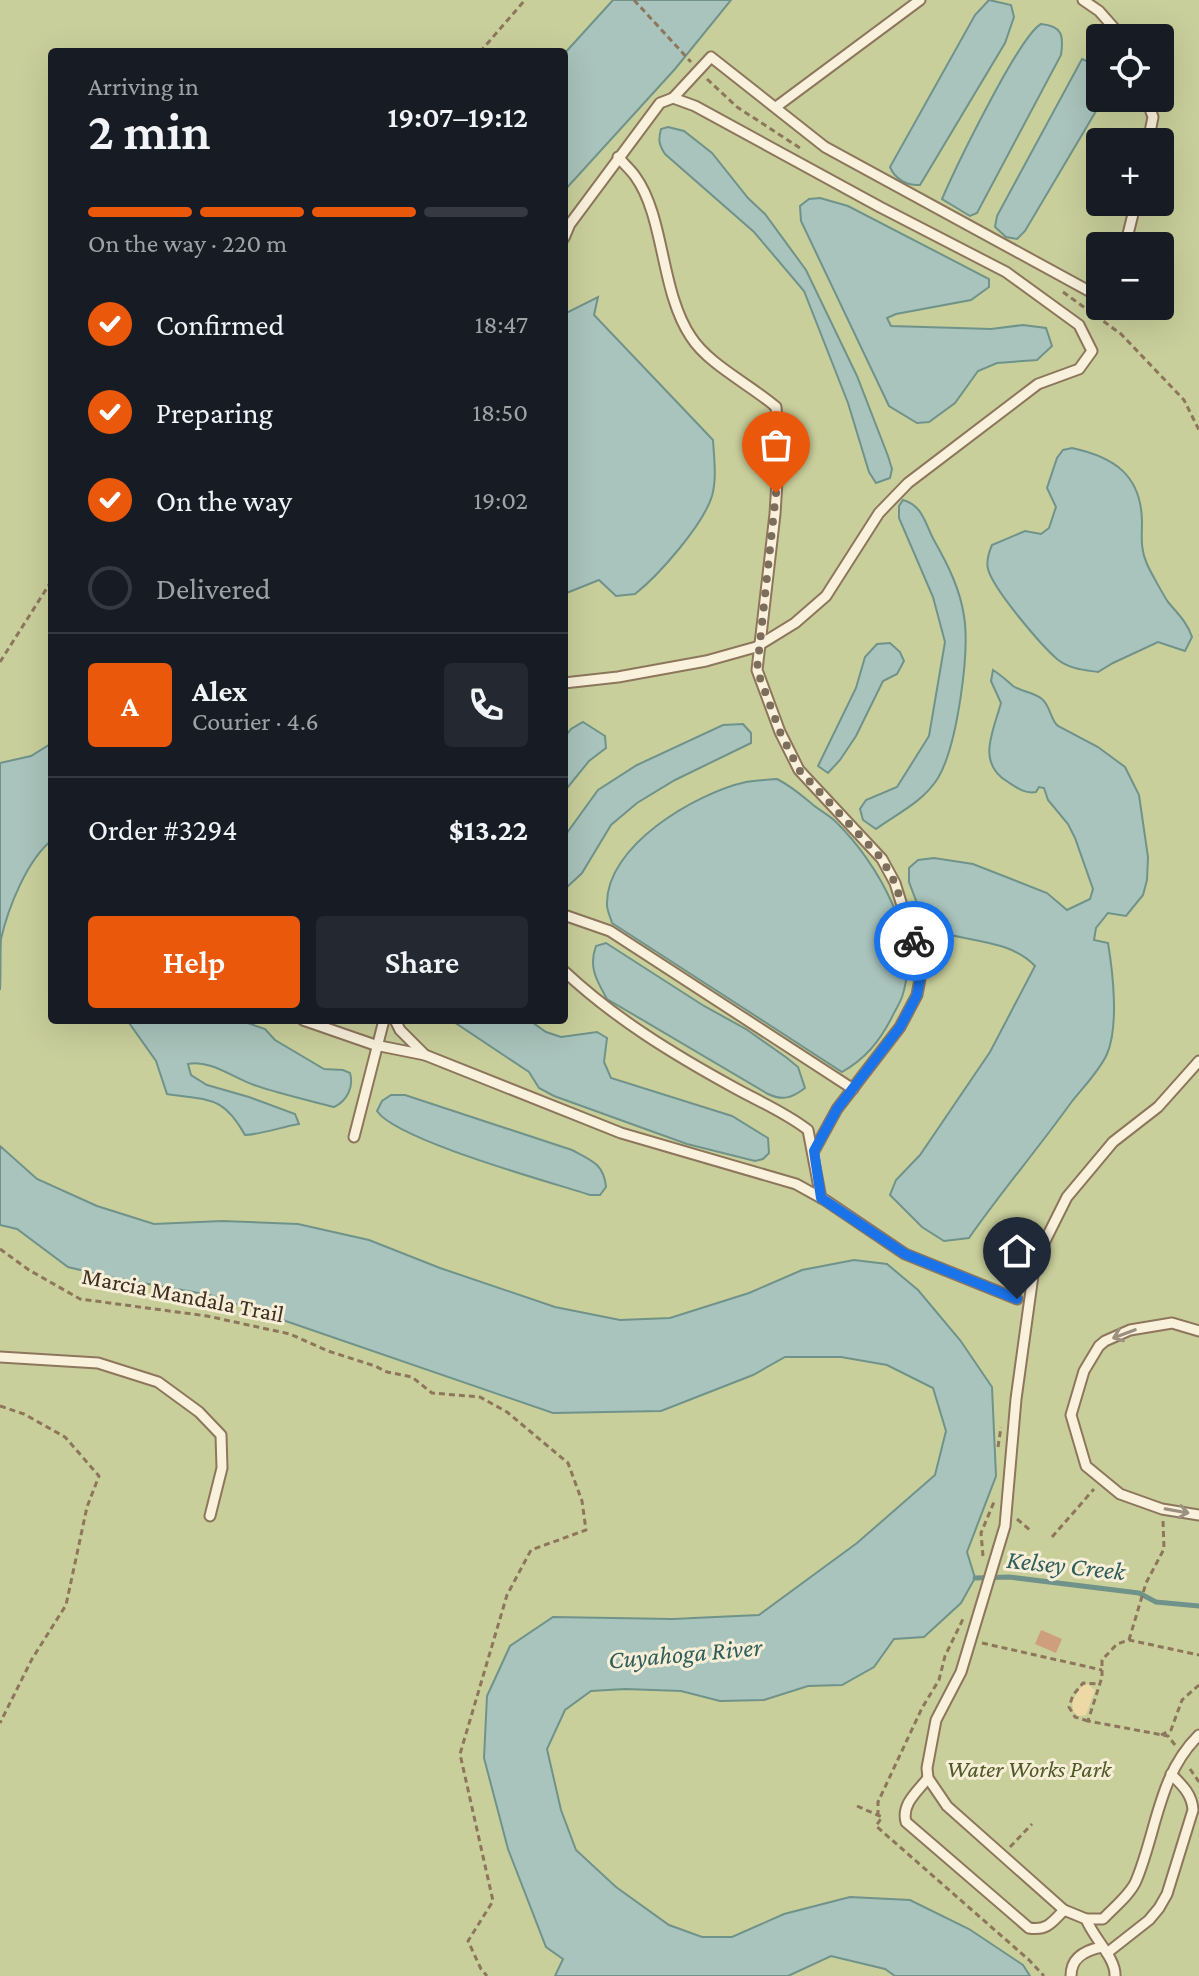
<!DOCTYPE html>
<html lang="en">
<head>
<meta charset="utf-8">
<style>
	body { margin:0; font-family:"Crimson Pro",serif; background:#242831; color:#f1f3f6; height:100vh; display:flex; flex-direction:column; font-size:30px; white-space:nowrap }
	* { box-sizing:border-box; margin:0 }
	p { font-size:26px; color:#9ea1a6 }
	.icon { flex:none; width:44px; height:44px; fill:none; stroke:currentColor; stroke-width:2; stroke-linecap:round; stroke-linejoin:round }
	.map { position:relative; flex:1; overflow:hidden }
	.panel { position:absolute; left:48px; top:48px; width:520px; height:976px; display:flex; flex-direction:column; background:#171b24; border-radius:8px; box-shadow:0 8px 32px #0002 }
	.panel>* { flex:none }
	.buttons { position:absolute; left:1086px; top:24px; display:grid; gap:16px }
	.buttons a { display:grid; place-items:center; width:88px; height:88px; border-radius:8px; background:#171b24; box-shadow:0 8px 32px #0002; font-size:40px }
	.pin { position:absolute; display:grid; place-items:center; width:68px; height:68px; color:#fff; margin:-82px -34px; border-radius:50% 50% 50% 0; rotate:-45deg; box-shadow:0 0 8px #0007 }
	.pin .icon { rotate:45deg }
	.courier { position:absolute; display:grid; place-items:center; width:80px; height:80px; margin:-40px; border:6px solid #1a73e8; border-radius:50%; background:#fff; color:#222; box-shadow:0 2px 10px #0007 }
	.headline em { font-style:normal; font-weight:600 }
	.headline div { display:flex; flex-direction:column-reverse }
	.headline { display:flex; align-items:center; justify-content:space-between; height:136px; padding:0 40px }
	h1 { font-size:52px; font-weight:600; line-height:60px }
	.bar { display:grid; grid-template-columns:repeat(4,1fr); gap:12px 8px; align-content:center; height:96px; padding:0 40px }
	.bar i { height:10px; border-radius:6px; background:#363941 }
	.bar .on { background:#ea580c }
	.bar p { grid-column:span 4 }
	.line { display:flex; align-items:center; gap:20px; padding:0 40px; border-top:2px solid #363941 }
	.line div { flex:1 }
	.round { display:grid; place-items:center; flex:none; width:84px; height:84px; border-radius:8px; background:#242831 }
	ol { padding:0 40px; list-style:none }
	li { display:flex; align-items:center; gap:24px; height:88px }
	li p { margin-inline-start:auto }
	li .icon { padding:8px; border-radius:50%; background:#ea580c; color:#fff; stroke-width:4 }
	li:last-child { color:#9ea1a6 }
	li i { width:44px; height:44px; border:4px solid #363941; border-radius:50% }
	.action { display:flex; gap:16px; margin-top:auto; padding:16px 40px }
	.action a { flex:1; height:92px; border-radius:8px; background:#ea580c; color:#fff; font-size:32px; font-weight:600; line-height:92px; text-align:center }
	.action a+a { background:#242831; color:#f1f3f6 }
	.map>svg:first-child { display:block }
</style>
</head>
<body>
<div class="map">
<svg width="1199" height="1976" viewBox="0 0 1199 1976">
	<rect width="100%" height="100%" fill="#f0e4c8"/>
	<!-- green -->
	<g fill="#c9cf9b" fill-rule="evenodd">
		<path d="M0 0H1199V1976H1030L1023 1965 784 1914 731 1937H702L669 1925 616 1887 576 1850 561 1810 547 1749 565 1710 591 1691 625 1689 681 1691 720 1701 764 1700 808 1686 842 1685 874 1667 894 1639 967 1552 996 1476 995 1433 802 1270 749 1294 785 1357H841L887 1365 933 1388 946 1431 935 1475 857 1543 759 1616 621 1619 484 1758 508 1849 546 1947 586 1976H0ZM1100 38H1160V98H1100ZM52 52H564V1020H52ZM1100 142H1160V202H1100ZM1100 246H1160V306H1100Z"/>
		<path d="M831 1956 885 1969 895 1976H788Z"/>
	</g>
	<!-- sand -->
	<path fill="#ecd9a5" d="M1088 1684 1095 1690 1086 1715 1078 1716 1073 1711 1072 1701 1082 1686Z"/>
	<!-- water -->
	<g fill="#a9c4bc" stroke="#6f938a" stroke-width="2">
		<path d="M613 0H731L675 69 564 191V54Z"/>
		<path d="M989 0 1011 5 1014 17 1005 43 920 185C907 186 895 179 890 167L975 15Z"/>
		<path d="M1041 24C1062 26 1064 35 1061 55L977 213 970 216 942 199C955 169 1019 36 1041 24Z"/>
		<path d="M1082 59 1091 63 1100 73V98H1102L1099 106 1025 231 1017 239 1006 237 995 227 997 216Z"/>
		<path d="M668 127 684 131 712 153 748 198 765 214 806 270 857 376 888 456 892 469 890 478 876 483 869 472 848 403 804 291 754 232 665 154C659 145 658 140 661 129Z"/>
		<path d="M820 198 848 206 989 279V287L971 300 896 314 887 318 891 326 991 329 1023 325 1046 328 1052 346 1037 360 997 363 978 371 955 403 929 422 917 423 889 406 801 221 800 206 809 199Z"/>
		<path d="M598 297 594 315 713 440C714 458 717 478 712 496 703 525 659 575 635 594L616 596 599 580 564 594V314Z"/>
		<path d="M1072 448C1114 457 1141 475 1142 521 1142 536 1140 549 1147 564 1150 571 1164 596 1168 602 1178 614 1187 622 1192 637L1185 651 1158 642 1113 663 1098 672C1084 670 1069 669 1057 659 1041 645 993 589 988 569 986 561 989 552 992 545L1025 531 1041 534 1049 528 1056 507 1047 488 1057 458 1063 450Z"/>
		<path d="M903 500C924 506 925 525 935 542 948 565 960 589 964 616 970 653 957 746 938 778 923 802 898 813 876 829L863 820 860 809 866 800 897 787 929 736 945 642 933 597 899 518V506Z"/>
		<path d="M890 643 900 652 904 661 897 674 883 681 856 736 840 760 828 773 818 766 856 688 865 657 877 644Z"/>
		<path d="M993 670C1001 675 1006 680 1013 686 1022 692 1034 692 1042 699 1051 707 1050 719 1058 726L1098 747 1125 767 1139 795 1148 857 1147 880 1143 895 1126 916 1108 913 1096 928 1094 940 1108 943C1113 973 1119 1026 1107 1054 1099 1072 1082 1088 1070 1104 1037 1150 1001 1192 969 1238L944 1241 922 1227 890 1195 896 1180 920 1155 990 1052 1035 966C1008 937 960 943 926 927L909 882V868L918 860 934 858 973 864 1047 893 1067 910 1090 899 1093 889 1075 838 1068 824 1048 800 1044 788 1039 787 1036 792C1025 794 1017 788 1008 782 976 763 993 732 1001 703L991 681Z"/>
		<path d="M583 722 605 736 606 748 589 761 564 792V738L571 729Z"/>
		<path d="M743 724 751 733V743L675 780 637 803 611 825 582 873 564 890V837L598 790 637 765 723 725Z"/>
		<path d="M52 743V840C27 860 8 908 1 939 0 955 1 973 0 990V763L31 756Z"/>
		<path d="M777 779C791 786 800 794 812 804 819 810 829 815 836 822 877 862 922 939 902 997 899 1005 894 1012 891 1019 879 1042 865 1059 842 1072L612 923C611 918 607 911 607 905 605 846 696 793 746 782 756 780 767 780 777 779Z"/>
		<path d="M606 943 704 1006 746 1029 787 1058 798 1067 805 1088C792 1098 783 1101 768 1094L607 999C597 981 588 967 596 946Z"/>
		<path d="M127 1020H239L265 1029 275 1040 324 1069 343 1070 350 1073C354 1087 347 1101 334 1107 307 1100 280 1094 254 1085 234 1078 209 1059 188 1064L191 1075 207 1085 249 1097 295 1114 299 1124C281 1127 263 1134 245 1135 222 1094 208 1101 167 1094L156 1061Z"/>
		<path d="M451 1020H529L546 1032 561 1037 597 1032 607 1038 604 1062 611 1078 732 1116 768 1138 769 1153 763 1159 755 1161 687 1144 554 1096 539 1088 529 1072Z"/>
		<path d="M391 1095H405L572 1150C591 1160 604 1164 606 1187L600 1195H590C550 1182 396 1140 377 1111L382 1101Z"/>
		<path d="M0 1146 37 1179 97 1206 154 1224 222 1221 298 1224 369 1240 440 1268 555 1307 620 1320 670 1318 749 1293 802 1270 854 1260 887 1264 918 1290 960 1340 992 1387 996 1476 967 1552 975 1578 961 1603 924 1637 894 1639 874 1667 842 1685 808 1686 764 1700 720 1701 681 1691 625 1689 591 1691 565 1710 547 1749 561 1810 576 1850 616 1887 669 1925 702 1937H732L784 1914 850 1897 910 1900 969 1929 1023 1965 1030 1976H895L885 1969 831 1956 788 1976H555L563 1959 546 1947 508 1849 484 1758 487 1696 510 1646 553 1617 672 1619 759 1615 857 1543 935 1475 946 1431 933 1388 887 1365 841 1357H785L753 1375 661 1411 553 1413 210 1295 109 1277 68 1267 17 1229 0 1225Z"/>
	</g>
	<g fill="none" stroke-linecap="round" stroke-linejoin="round">
		<!-- stream -->
		<path stroke="#6f938a" stroke-width="5" d="M975 1578 1009 1577 1139 1593 1156 1602 1199 1606"/>
	</g>
	<!-- building -->
	<path fill="#cf9f7d" d="M1041 1630 1062 1639 1056 1653 1035 1644Z"/>
	<g fill="none" stroke-linecap="round" stroke-linejoin="round">
		<!-- service casing -->
		<g stroke="#8d765c" stroke-width="13">
			<g id="service">
				<path d="M1083 0 1099 11 1123 38"/>
				<path d="M673 98 711 57 825 147 1089 291H1100"/>
				<path d="M1146 98 1153 117 1148 142"/>
				<path d="M776 107 920 0"/>
				<path d="M618 157C623 163 630 169 635 176 665 217 660 291 691 337 709 365 751 385 776 407L779 449 775 514 757 670 780 732 799 770 882 859 895 883 914 944 920 979 917 995 900 1027 837 1109 814 1151"/>
				<path d="M564 238 570 224 660 103 673 98 695 106 880 207 1006 272 1079 325 1092 351 1079 369 1038 384 908 483 879 513 826 596 795 623 756 647 706 661 618 677 564 683"/>
				<path d="M1125 246 1136 202"/>
				<path d="M564 915 610 931 853 1089"/>
				<path d="M564 971C614 1018 673 1054 733 1087 758 1101 785 1112 808 1130L821 1198"/>
				<path d="M303 1020 375 1045 425 1055"/>
				<path d="M395 1020 400 1030 425 1055 621 1133 796 1184 825 1200 905 1254 1017 1299"/>
				<path d="M1199 1061 1158 1107 1113 1142 1067 1197 1035 1261 1016 1399 1005 1526 961 1672 936 1720 927 1768 928 1778 947 1806 1064 1910 1086 1919H1103C1113 1908 1130 1895 1136 1881 1157 1831 1158 1775 1199 1735"/>
				<path d="M354 1137 384 1020"/>
				<path d="M1199 1331 1172 1323 1130 1330 1105 1341 1099 1346 1084 1371 1071 1415 1086 1466 1120 1494 1162 1509 1199 1515"/>
				<path d="M0 1357 98 1363 158 1382 199 1412 221 1435 222 1468 210 1516"/>
				<path d="M928 1778C918 1791 901 1804 906 1822L1029 1928C1046 1931 1052 1923 1064 1910"/>
				<path d="M1086 1919C1094 1939 1116 1958 1115 1976"/>
				<path d="M1107 1953 1149 1920 1159 1908 1167 1894 1193 1810C1192 1794 1182 1785 1171 1774"/>
				<path d="M1071 1976C1071 1957 1086 1950 1102 1947"/>
			</g>
		</g>
		<!-- path -->
		<g stroke="#8d765c" stroke-width="3" stroke-dasharray="6 4" stroke-linecap="butt">
			<path d="M634 0 691 62"/>
			<path d="M480 52 525 0"/>
			<path d="M707 79 737 107 800 148"/>
			<path d="M1063 292 1121 334 1184 400 1199 430"/>
			<path d="M0 662 52 580"/>
			<path d="M0 1249 29 1270 80 1299 207 1316 290 1334 328 1351 375 1366 387 1372 412 1377 432 1393 480 1397 507 1412 568 1463 582 1501 586 1530 531 1550 507 1595 460 1754 493 1901 468 1941 481 1969 487 1976"/>
			<path d="M0 1406 24 1414 65 1437 99 1476 87 1507 66 1605 32 1659 0 1723"/>
			<path d="M998 1447 1001 1427"/>
			<path d="M1017 1519 1031 1531"/>
			<path d="M1052 1537 1094 1489"/>
			<path d="M983 1556 981 1533 994 1502"/>
			<path d="M1129 1640 1146 1583 1164 1549 1163 1520"/>
			<path d="M982 1643 1102 1670"/>
			<path d="M1088 1721 1075 1717 1069 1707 1073 1695 1083 1683 1100 1684"/>
			<path d="M1161 1735 1171 1730 1182 1700 1199 1685"/>
			<path d="M1175 1745 1168 1736 1088 1721 1102 1677V1660L1117 1644 1129 1640 1199 1655"/>
			<path d="M1190 1769 1199 1782"/>
			<path d="M857 1806 882 1817 876 1826 1029 1960 1044 1976"/>
			<path d="M878 1816V1802L922 1708 939 1680 945 1656 963 1619"/>
			<path d="M1010 1847 1032 1824"/>
		</g>
		<!-- service -->
		<use href="#service" stroke="#faf1dc" stroke-width="9"/>
	</g>
	<!-- one-way arrows -->
	<defs><path id="oneway-shaft" d="M-6 0H5M1.5-3L5.5 0L1.5 3" fill="none" stroke-width="1.6" stroke-linecap="round" stroke-linejoin="round" transform="scale(2)"/></defs>
	<g stroke="#9c907e">
		<use href="#oneway-shaft" transform="translate(1124 1334) rotate(159)"/>
		<use href="#oneway-shaft" transform="translate(1177 1511) rotate(10)"/>
	</g>
	<g fill="none" stroke-linecap="round" stroke-linejoin="round">
		<!-- done -->
		<path stroke="#7c6e5b" stroke-width="8" stroke-dasharray="0 14.4" d="M776 493 757 670 780 732 799 770 882 859 895 883 914 941"/>
		<!-- route -->
		<path stroke="#1a73e8" stroke-width="10" d="M914 941 920 979 917 995 900 1027 837 1109 814 1151 821 1198 905 1254 1017 1299"/>
	</g>
	<g text-anchor="middle" stroke-width="6" stroke-linejoin="round" paint-order="stroke">
		<!-- street labels -->
		<g font-size="24" fill="#3d2e20" stroke="#f7eed8">
			<text transform="translate(183 1295) rotate(11)" y="8">Marcia Mandala Trail</text>
		</g>
		<!-- park labels -->
		<g font-size="24" font-style="italic" fill="#4d5a26" stroke="#f7eed8">
			<text x="1029" y="1777">Water Works Park</text>
		</g>
		<!-- water labels -->
		<g font-size="26" font-style="italic" fill="#2f5d5a" stroke="#f7eed8">
			<text transform="translate(1066 1565) rotate(6)" y="9">Kelsey Creek</text>
			<text transform="translate(685 1653) rotate(-5)" y="9">Cuyahoga River</text>
		</g>
	</g>
</svg>
<div class="buttons">
<a><svg class="icon" aria-label="locate" viewBox="0 0 24 24"><circle cx="12" cy="12" r="6"/><path d="M12 2v4M12 18v4M2 12h4M18 12h4"/></svg></a>
<a>+</a>
<a>−</a>
</div>
<div class="pin" style="left:776px;top:493px;background:#ea580c"><svg class="icon" aria-label="bag" viewBox="0 0 24 24"><path d="M5 8h14l-1 12H6zM9 8a3 3 0 0 1 6 0"/></svg></div>
<div class="pin" style="left:1017px;top:1299px;background:#1f2937"><svg class="icon" aria-label="home" viewBox="0 0 24 24"><path d="M3 11l9-7 9 7M6 9v11h12V9"/></svg></div>
<div class="courier" style="left:914px;top:941px"><svg class="icon" aria-label="bike" viewBox="0 0 24 24"><circle cx="6" cy="16" r="4"/><circle cx="18" cy="16" r="4"/><path d="M6 16l4-8h5l3 8M10 8l3 8H6M13 5h3"/></svg></div>
<section class="panel">
<div class="headline"><div><h1>2 min</h1><p>Arriving in</p></div><em>19:07–19:12</em></div>
<div class="bar"><i class="on"></i><i class="on"></i><i class="on"></i><i></i><p>On the way · 220 m</p></div>
<ol>
<li><svg class="icon" aria-label="check" viewBox="0 0 24 24"><path d="M5 12l5 5 9-10"/></svg>Confirmed<p>18:47</p></li>
<li><svg class="icon" aria-label="check" viewBox="0 0 24 24"><path d="M5 12l5 5 9-10"/></svg>Preparing<p>18:50</p></li>
<li><svg class="icon" aria-label="check" viewBox="0 0 24 24"><path d="M5 12l5 5 9-10"/></svg>On the way<p>19:02</p></li>
<li><i></i>Delivered</li>
</ol>
<div class="line" style="height:144px"><b class="round" style="background:#ea580c;color:#fff">A</b><div><b>Alex</b><p>Courier · 4.6</p></div><a class="round"><svg class="icon" aria-label="phone" viewBox="0 0 24 24"><path d="M5 4h4l2 5-3 2q2 4 5 5l2-3 5 2v4C11 20 4 13 5 4z"/></svg></a></div>
<div class="line" style="height:104px"><div>Order #3294</div><b>$13.22</b></div>
<div class="action"><a>Help</a><a>Share</a></div>
</section>
</div>
</body>
</html>
